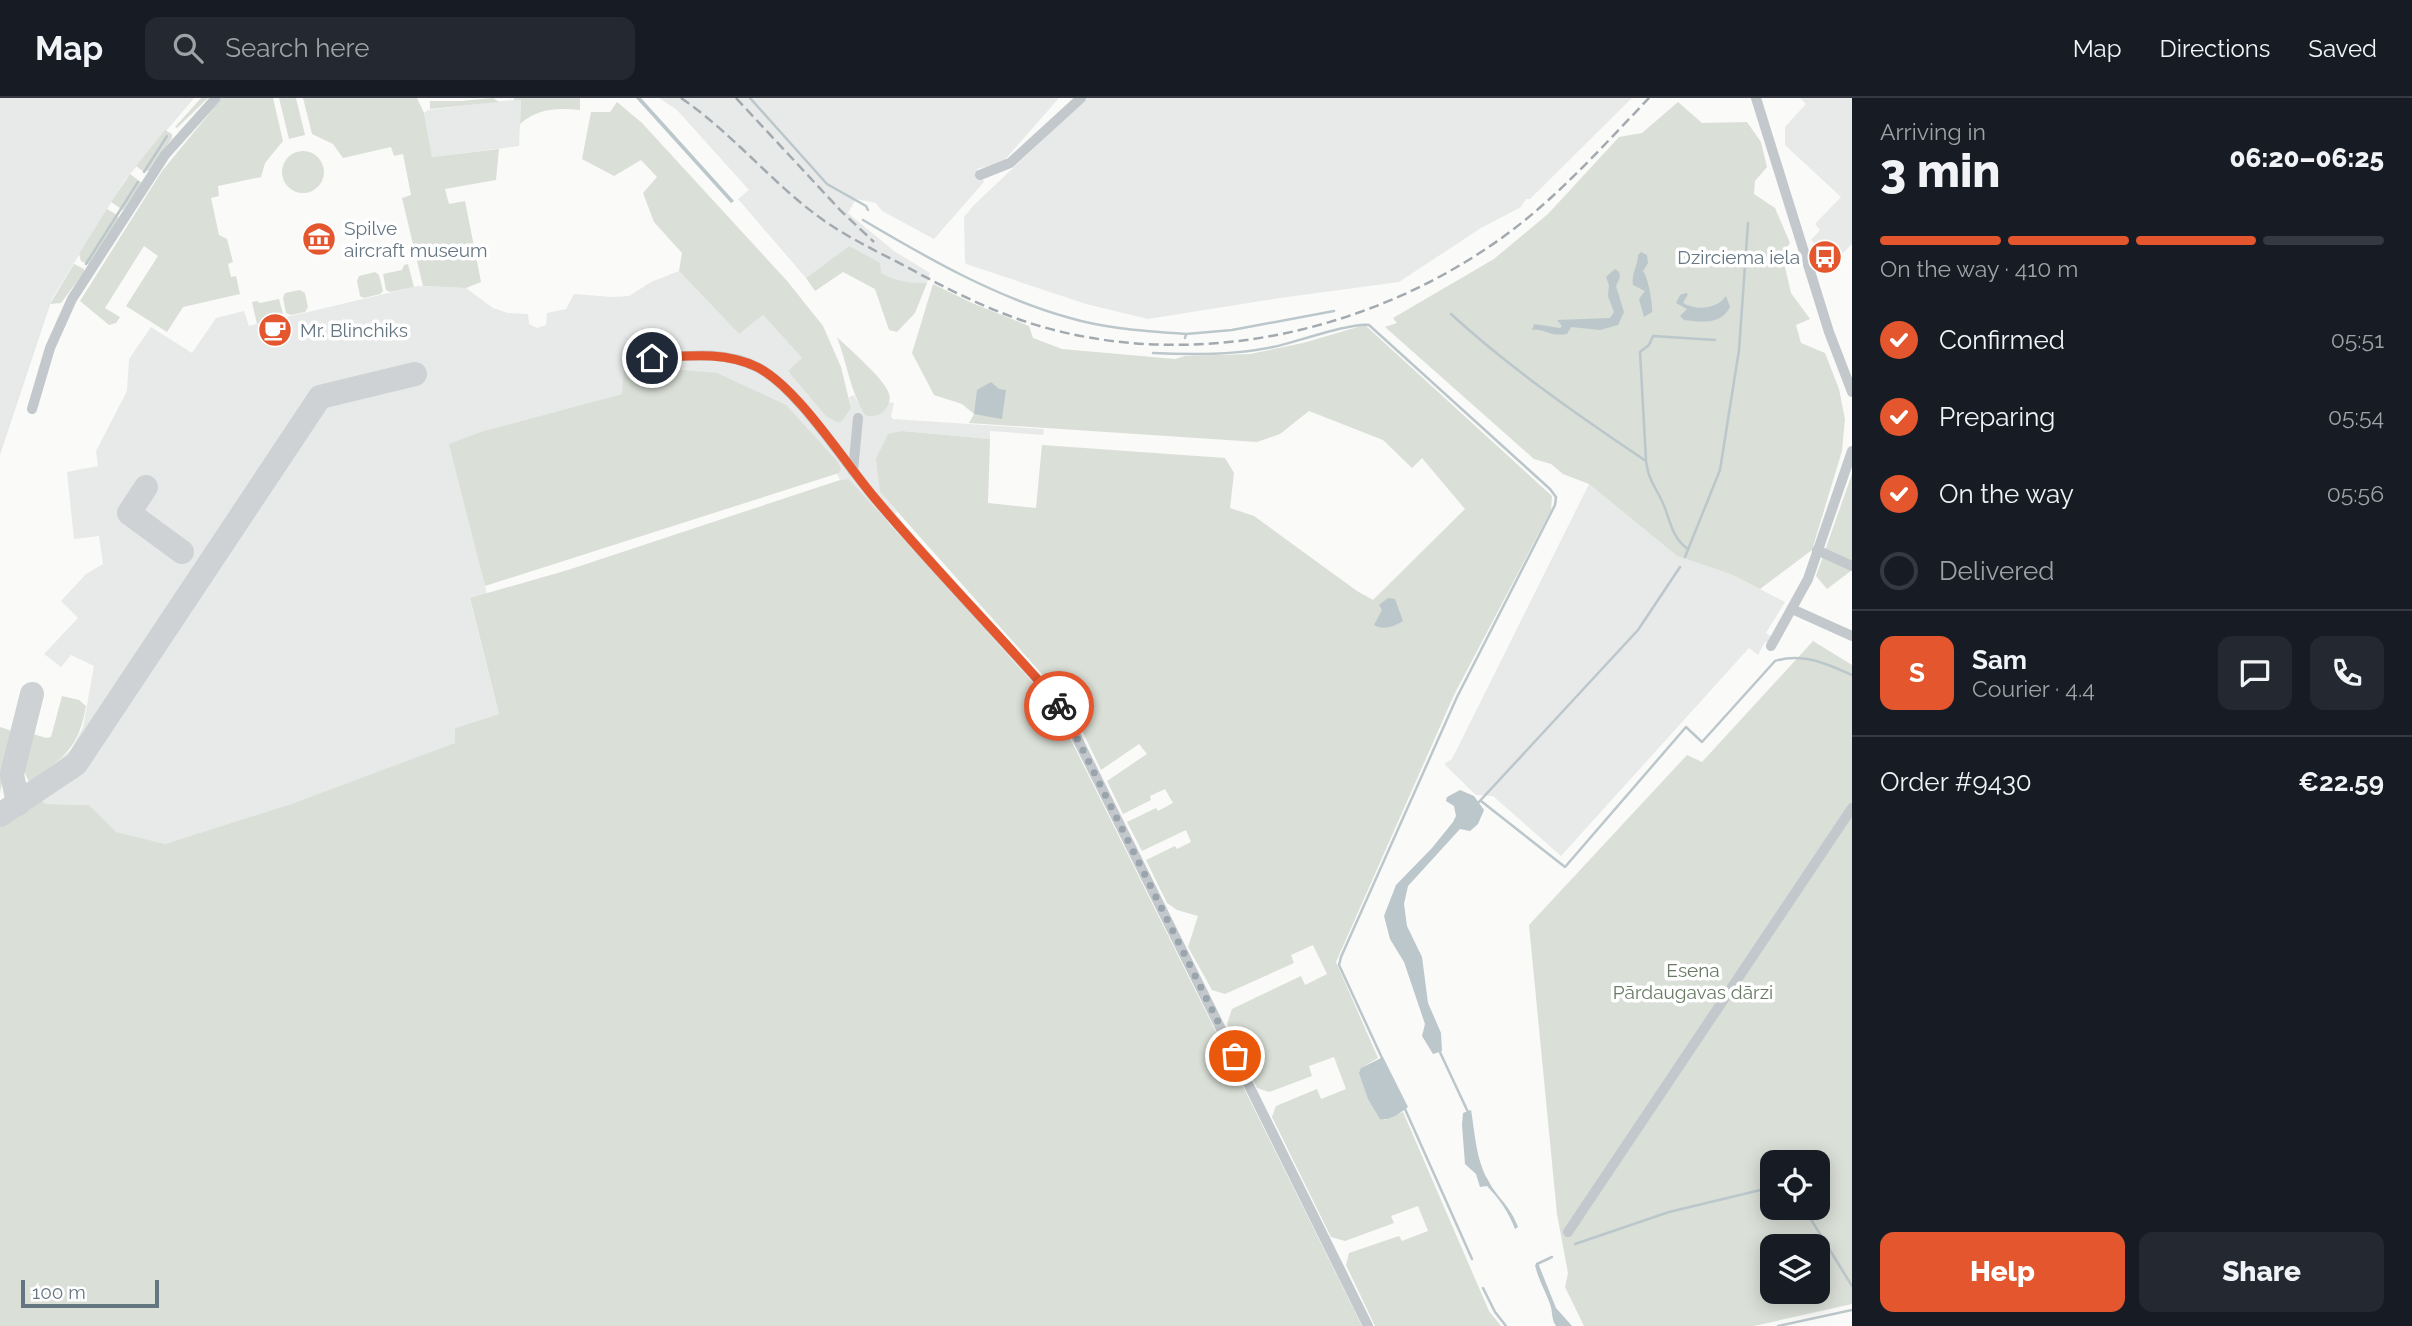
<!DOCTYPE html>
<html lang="en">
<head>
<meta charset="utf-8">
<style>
	body { margin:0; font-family:Raleway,sans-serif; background:#242831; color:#f1f3f6; height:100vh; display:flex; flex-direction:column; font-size:26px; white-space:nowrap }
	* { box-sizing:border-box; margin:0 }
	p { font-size:23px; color:#9ea1a6 }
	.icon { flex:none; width:38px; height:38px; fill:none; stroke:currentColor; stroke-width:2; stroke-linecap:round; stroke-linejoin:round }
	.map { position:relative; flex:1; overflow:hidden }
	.side { display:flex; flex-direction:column; background:#171b24; width:560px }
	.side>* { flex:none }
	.fabs { position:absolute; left:1760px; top:1052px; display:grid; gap:14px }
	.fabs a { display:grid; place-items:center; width:70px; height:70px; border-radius:14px; background:#171b24; box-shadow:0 4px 18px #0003; font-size:35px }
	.scale { position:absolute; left:21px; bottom:18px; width:138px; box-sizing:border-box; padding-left:7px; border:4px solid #657683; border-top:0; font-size:19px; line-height:24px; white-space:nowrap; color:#657683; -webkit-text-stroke:5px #fff; paint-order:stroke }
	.pin { position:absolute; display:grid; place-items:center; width:60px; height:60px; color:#fff; margin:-30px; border:4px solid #fff; border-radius:50%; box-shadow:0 2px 7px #0007 }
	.courier { position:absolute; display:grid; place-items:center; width:70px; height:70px; margin:-35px; border:5px solid #e4572e; border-radius:50%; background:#fff; color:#222; box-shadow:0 2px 9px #0007 }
	.summary em { font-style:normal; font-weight:800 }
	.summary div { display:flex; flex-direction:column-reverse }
	.summary { display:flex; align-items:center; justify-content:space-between; height:119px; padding:0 28px }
	h1 { font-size:46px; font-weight:800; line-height:52px }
	.bar { display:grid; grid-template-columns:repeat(4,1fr); gap:10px 7px; align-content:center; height:84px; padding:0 28px }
	.bar i { height:9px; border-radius:5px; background:#363941 }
	.bar .current { background:#e4572e }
	.bar p { grid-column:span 4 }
	.line { display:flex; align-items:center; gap:18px; padding:0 28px; border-top:2px solid #363941 }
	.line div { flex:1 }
	.round { display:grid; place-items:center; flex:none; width:74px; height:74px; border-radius:14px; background:#242831 }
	ol { padding:0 28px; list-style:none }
	li { display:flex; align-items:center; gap:21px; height:77px }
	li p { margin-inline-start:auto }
	li .icon { padding:7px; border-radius:50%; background:#e4572e; color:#fff; stroke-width:4 }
	li:last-child { color:#9ea1a6 }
	li i { width:38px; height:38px; border:4px solid #363941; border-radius:50% }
	.button { display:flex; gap:14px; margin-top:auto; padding:14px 28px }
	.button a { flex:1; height:80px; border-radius:14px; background:#e4572e; color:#fff; font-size:28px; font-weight:800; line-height:80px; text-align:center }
	.button a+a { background:#242831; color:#f1f3f6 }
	header { display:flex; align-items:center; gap:42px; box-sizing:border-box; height:98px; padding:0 35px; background:#171b24; border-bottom:2px solid #363941 }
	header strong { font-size:33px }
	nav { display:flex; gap:38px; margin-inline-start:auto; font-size:24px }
	.search { width:490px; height:63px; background:#242831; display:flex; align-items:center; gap:18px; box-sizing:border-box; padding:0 24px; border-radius:14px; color:#9ea1a6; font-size:26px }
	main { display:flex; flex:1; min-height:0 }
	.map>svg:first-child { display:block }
</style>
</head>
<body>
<header>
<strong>Map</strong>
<div class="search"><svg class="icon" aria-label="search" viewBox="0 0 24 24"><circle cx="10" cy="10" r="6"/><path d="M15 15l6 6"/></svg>Search here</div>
<nav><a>Map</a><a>Directions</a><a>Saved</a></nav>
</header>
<main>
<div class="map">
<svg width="1852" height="1228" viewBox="0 0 1852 1228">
	<rect width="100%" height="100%" fill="#fafaf8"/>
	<!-- built -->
	<g fill="#e8e9e9">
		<path d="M0 0H194L125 82 52 201 0 357Z"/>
		<path d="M659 0H1059L1002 65 977 71 984 84 934 141 882 113 876 105 856 101 848 115 894 153 930 175 927 185H904L881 175 849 148 806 180 738 101 749 92 677 12Z"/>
		<path d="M1087 0H1632L1530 101H1526L1521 109 1481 130 1399 184 1280 200 1148 221 1086 206 966 166 965 164 964 119 973 108Z"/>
		<path d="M1800 0H1852V146L1843 155 1834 146 1825 155 1811 142 1820 132 1815 126 1841 99 1785 47V29L1806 6Z"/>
		<path d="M521 1 519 48 432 59 424 15 428 12Z"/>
		<path d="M679 173 739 236 763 217 802 260 788 274 851 310 849 299 854 297 858 305 885 312 889 304 894 305 891 318 893 321 1044 331 1043 337 990 333V341L902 333 880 394 897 414 886 423 849 381 840 382 837 376 839 375 622 296 480 334 450 346 487 496 470 501 499 616 455 630 456 645 291 706 165 746 116 735 89 707 46 706 29 684 71 652 83 629 94 568 71 557 61 569 44 556 78 520 61 503 86 476 103 466 99 438 74 441 67 374 98 368 96 353 127 293 129 261 151 229 192 255 216 220 244 213 249 228 418 188 466 190 493 210 508 215 528 216 529 226 537 230 546 227 547 215 566 211 574 196 612 199 629 198 651 184Z"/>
		<path d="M1589 386 1677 458 1733 477 1785 504 1766 535 1772 539 1768 545 1765 544 1758 557 1749 550 1561 758 1493 698 1476 697 1444 666 1452 661Z"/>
	</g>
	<!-- green -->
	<g fill="#dadfd7" fill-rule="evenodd">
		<path d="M201 0H208L177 30 175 29Z"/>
		<path d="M222 0H273L283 43 265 65 261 79 218 88 219 98 211 100 219 137 227 141 233 164 228 166 231 179 236 178 240 196 183 209 167 234 126 208 158 158 144 148 105 210 120 219 116 225 109 227 80 203 162 73Z"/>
		<path d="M279 0H296L305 37 289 41Z"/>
		<path d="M303 0H417L424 15 432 59 499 51 496 82 445 91 449 106 465 103 481 184 466 190 423 188 402 100 411 97 403 56 394 58 391 49 343 60 333 46 312 36Z"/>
		<path d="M493 0 499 4 430 11V3H462Z"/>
		<path d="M514 0H580V12C557 10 539 10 520 26L521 2H514Z"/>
		<path d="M617 4 642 25 788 184 823 228 841 269 851 310 842 323 837 324 826 318 788 273 802 260 763 217 739 236 679 173 682 155 654 124 643 95 657 79 641 62 614 78 582 61 591 14H610Z"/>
		<path d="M1678 4 1702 25 1747 24 1761 44 1767 69 1755 83 1754 96 1775 110 1790 145 1782 156 1791 195 1810 221 1796 227 1801 245 1825 255 1839 291 1845 321 1842 353 1812 452 1760 491 1733 477 1677 458 1589 386 1563 376 1551 366 1534 361 1385 229 1397 225 1393 220 1494 161 1548 116 1619 39 1642 35Z"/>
		<path d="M165 32 172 36V40L150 72 144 74 136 68Z"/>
		<circle cx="303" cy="74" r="21"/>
		<path d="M130 76 142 85 123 112 111 104Z"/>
		<path d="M107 111 117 117 119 121 89 167 81 163 79 156Z"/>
		<path d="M849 148 880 165 881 175C899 184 907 185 927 185L915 215 897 234 889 232 875 191 843 174 815 193 806 180Z"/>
		<path d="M74 166 84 171V174L61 205 50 206Z"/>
		<path d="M408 166 414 189 390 194 386 192 383 176 402 172 404 167Z"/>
		<path d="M375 174 379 177 383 193 380 196 364 200 360 198 357 183 359 178Z"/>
		<path d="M933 186 972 205 1029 228 1033 240 1062 251 1175 261 1185 258 1250 256 1303 245 1361 228H1366L1552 398 1551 412 1454 597 1336 864 1378 960 1361 970 1384 1022 1403 1014 1489 1213 1501 1228H1375L1346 1167 1349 1155 1399 1138 1402 1143 1428 1133 1418 1108 1391 1118 1394 1125 1345 1143 1331 1139 1272 1019 1276 1008 1317 991 1321 1001 1346 991 1334 959 1309 968 1312 978 1269 994 1257 990 1227 926 1232 911 1301 878 1305 887 1327 876 1313 847 1291 857 1294 865 1225 896 1212 892 1188 849 1198 818 1177 812 1167 805 1146 762 1175 748 1177 751 1191 744 1186 732 1142 753 1127 724 1156 710 1158 713 1173 705 1165 691 1150 698 1151 702 1123 716 1107 683 1147 656 1139 646 1101 672 1077 622 1055 591 880 394 876 361 888 336 902 333 990 341 988 405 1036 410 1042 347 1225 360 1234 375 1230 410 1254 418 1357 493 1373 502 1465 411 1422 360 1412 370 1383 342 1309 313 1280 336 1257 344 969 325 974 316 962 306 934 297 912 255Z"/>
		<path d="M300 192 305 195 308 209 305 214 291 217 286 215 283 200 285 195Z"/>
		<path d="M279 201 283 216 280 220 257 226 252 204 257 203 260 205Z"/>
		<path d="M837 239C849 251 885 281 889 296 891 301 888 308 885 312 880 318 872 319 865 317 850 293 847 265 837 239Z"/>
		<path d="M624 267 717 275 786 307 838 364 841 371 839 375 485 488 449 346 480 334 622 296Z"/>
		<path d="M1852 376V472L1827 491 1816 478Z"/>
		<path d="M849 381 1044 597 1065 630 1362 1228H0V727L41 701 46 706 89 707 116 734 165 746 291 706 455 645V630L499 616 470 500 568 472 840 382Z"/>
		<path d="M1813 543 1852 567V1206L1754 1228H1584L1565 1189 1568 1175 1557 1116 1529 827 1687 657 1702 664ZM1773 1064H1818V1110H1773ZM1773 1148H1818V1194H1773Z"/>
		<path d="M62 598 79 602 86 608C78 653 63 659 29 684L22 669 30 635 46 640 51 639Z"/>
		<path d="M0 629 12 633 0 695Z"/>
	</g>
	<!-- water -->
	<g fill="#bbc7cb">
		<path d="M636 0H641L734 103 731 105Z"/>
		<path d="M1641 154 1647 157 1648 165 1643 173C1648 179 1653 206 1652 214L1644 219 1639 201 1645 193 1633 187C1631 175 1638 168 1638 157Z"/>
		<path d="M1615 171 1619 174 1620 179 1616 188 1624 214 1618 227 1600 232 1571 229 1567 236C1548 239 1545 230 1532 232L1534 226 1560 230 1562 228 1557 222 1610 220 1614 214 1608 198 1609 187 1606 179Z"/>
		<path d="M1686 195 1688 196 1683 205C1697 213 1717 211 1726 198L1730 209C1721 227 1701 224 1684 222L1680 218 1687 211 1676 205 1680 197Z"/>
		<path d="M991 284 999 291 1006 292 1002 321 974 316 977 292Z"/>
		<path d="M1388 500 1395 501 1403 523C1395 528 1383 533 1374 527L1382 512 1379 507Z"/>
		<path d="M1460 692 1474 698 1484 712 1478 726 1470 733 1460 731 1408 788 1404 806 1407 828 1422 859 1428 905 1441 935 1442 953 1433 956 1422 938 1425 926 1404 864 1390 841 1384 818 1396 787 1432 750 1453 724 1456 718 1454 708 1446 703 1447 699Z"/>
		<path d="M1383 959 1408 1009C1400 1015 1390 1023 1380 1021L1368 1001 1359 975 1361 970Z"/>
		<path d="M1471 1012C1475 1035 1476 1062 1488 1082 1497 1100 1510 1107 1518 1129L1515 1131C1508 1113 1500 1102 1487 1088L1480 1089 1476 1076 1465 1066 1462 1027 1463 1015Z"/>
		<path d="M1538 1165 1556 1210 1572 1228H1556C1551 1221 1553 1214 1550 1206 1545 1192 1538 1181 1535 1167Z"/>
	</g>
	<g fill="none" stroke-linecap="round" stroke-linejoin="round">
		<!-- stream -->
		<g stroke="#bbc7cb" stroke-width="2.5">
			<path d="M750 0 827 86 866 108 868 112"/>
			<path d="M144 74 167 38"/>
			<path d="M863 122C929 161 995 199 1070 220 1107 231 1148 233 1186 236"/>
			<path d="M86 166 138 84"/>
			<path d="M1451 216C1511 271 1579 318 1646 363 1649 382 1653 385 1661 401 1670 418 1670 439 1688 451"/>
			<path d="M1185 240 1186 236 1232 232 1334 213"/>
			<path d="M1153 255C1192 257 1235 257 1273 249 1293 245 1353 224 1369 227L1550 391 1556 399 1555 407 1457 599 1341 859 1339 867 1382 960"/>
			<path d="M1646 362 1640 254 1649 247 1653 238 1715 242"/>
			<path d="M1685 459 1720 372 1739 252 1748 125"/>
			<path d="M1481 703 1565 769 1686 629 1702 644 1775 563C1802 554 1827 566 1852 577"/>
			<path d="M1478 705 1638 532 1680 469"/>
			<path d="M1438 950 1468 1014"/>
			<path d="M1405 1011 1472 1161"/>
			<path d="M1804 1110 1852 1188"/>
			<path d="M1575 1146 1669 1114 1773 1089"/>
			<path d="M1537 1166 1552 1159"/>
			<path d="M1483 1190 1495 1214 1506 1228"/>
			<path d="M1778 1228 1852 1212"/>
		</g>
		<!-- taxiway -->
		<g stroke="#ced2d4" stroke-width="24">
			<path d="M146 389 129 415 182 454"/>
			<path d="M18 706 12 676 32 596"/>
			<path d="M0 717 76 666 320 299 415 276"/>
		</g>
		<!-- minor -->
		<g stroke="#c3c8cc" stroke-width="10">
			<path d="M1756 0 1829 234 1852 294"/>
			<path d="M980 77 1010 65 1081 0"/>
			<path d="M652 260C688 258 723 252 757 269 798 290 842 362 873 398 929 465 989 527 1047 592L1067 620 1368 1228"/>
			<path d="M32 311 50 250 72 201 165 57 216 0"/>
			<path d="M853 373 858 320"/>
			<path d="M1817 452 1852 468"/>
			<path d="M1792 511 1852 538"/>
			<path d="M1771 548 1808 481 1852 353"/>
			<path d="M1568 1134 1852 710"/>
		</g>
		<!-- rail -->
		<g stroke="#a2aab0" stroke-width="2.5" stroke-dasharray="10 5" stroke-linecap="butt">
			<path d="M681 0C734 36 774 88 826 124 851 141 878 154 905 168 949 192 994 215 1043 229 1199 273 1373 233 1503 139 1557 100 1603 48 1649 0"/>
			<path d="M736 0 841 113 874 144"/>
		</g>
	</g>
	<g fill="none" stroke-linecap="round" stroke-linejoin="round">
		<!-- done -->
		<path stroke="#99a4ac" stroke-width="7" stroke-dasharray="0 12.6" d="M1059 608 1067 620 1235 958"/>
		<!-- route -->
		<path stroke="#e4572e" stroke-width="9" d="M652 260C688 258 723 253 757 269 797 289 843 362 873 398 929 465 990 527 1047 592L1059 608"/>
	</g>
	<!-- icons -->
	<defs>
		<g id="museum-disc" transform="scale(1.75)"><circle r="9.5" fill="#e4572e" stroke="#fff"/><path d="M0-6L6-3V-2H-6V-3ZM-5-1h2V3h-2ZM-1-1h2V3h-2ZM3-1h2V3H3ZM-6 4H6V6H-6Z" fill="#fff"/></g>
		<g id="bus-disc" transform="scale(1.75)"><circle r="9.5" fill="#e4572e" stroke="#fff"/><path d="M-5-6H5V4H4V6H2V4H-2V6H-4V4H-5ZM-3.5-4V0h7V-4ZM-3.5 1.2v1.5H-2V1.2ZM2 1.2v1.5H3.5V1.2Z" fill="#fff"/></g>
		<g id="cafe-disc" transform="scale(1.75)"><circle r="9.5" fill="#e4572e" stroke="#fff"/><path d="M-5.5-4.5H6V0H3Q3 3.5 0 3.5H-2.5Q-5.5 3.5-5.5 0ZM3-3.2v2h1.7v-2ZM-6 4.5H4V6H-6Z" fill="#fff"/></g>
	</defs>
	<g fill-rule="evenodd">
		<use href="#museum-disc" x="319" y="141"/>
		<use href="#bus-disc" x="1825" y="159"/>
		<use href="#cafe-disc" x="275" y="232"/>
	</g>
	<g text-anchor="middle" stroke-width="7" stroke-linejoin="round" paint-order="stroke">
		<!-- poi labels -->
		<g font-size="19" fill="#657683" stroke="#fff" text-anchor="start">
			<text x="344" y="137">Spilve<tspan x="344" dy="22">aircraft museum</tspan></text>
			<text x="1800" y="166" text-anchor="end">Dzirciema iela</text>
			<text x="300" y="239">Mr. Blinchiks</text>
		</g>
		<!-- park labels -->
		<g font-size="19" fill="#687a64" stroke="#fff">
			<text x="1693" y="879">Esena<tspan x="1693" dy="22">Pārdaugavas dārzi</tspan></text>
		</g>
	</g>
</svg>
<div class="fabs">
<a><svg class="icon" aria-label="locate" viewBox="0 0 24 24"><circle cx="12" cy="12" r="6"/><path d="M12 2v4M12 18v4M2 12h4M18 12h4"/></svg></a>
<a><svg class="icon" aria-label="layers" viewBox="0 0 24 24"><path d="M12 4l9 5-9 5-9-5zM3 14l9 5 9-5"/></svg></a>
</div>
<div class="scale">100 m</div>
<div class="pin" style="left:1235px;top:958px;background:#ea580c"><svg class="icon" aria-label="bag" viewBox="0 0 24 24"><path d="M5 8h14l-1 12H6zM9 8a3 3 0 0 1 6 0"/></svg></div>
<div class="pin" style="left:652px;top:260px;background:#1f2937"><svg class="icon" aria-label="home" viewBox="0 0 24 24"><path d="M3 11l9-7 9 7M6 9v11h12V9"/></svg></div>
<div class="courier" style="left:1059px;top:608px"><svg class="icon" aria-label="bike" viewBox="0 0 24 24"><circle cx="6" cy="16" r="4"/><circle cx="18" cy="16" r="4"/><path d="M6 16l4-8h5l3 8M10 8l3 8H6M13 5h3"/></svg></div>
</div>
<section class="side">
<div class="summary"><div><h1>3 min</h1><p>Arriving in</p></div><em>06:20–06:25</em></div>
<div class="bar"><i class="current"></i><i class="current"></i><i class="current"></i><i></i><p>On the way · 410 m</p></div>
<ol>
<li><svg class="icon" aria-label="check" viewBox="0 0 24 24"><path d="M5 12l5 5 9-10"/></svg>Confirmed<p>05:51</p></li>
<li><svg class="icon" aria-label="check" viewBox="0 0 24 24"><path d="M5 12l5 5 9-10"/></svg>Preparing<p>05:54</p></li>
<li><svg class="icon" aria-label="check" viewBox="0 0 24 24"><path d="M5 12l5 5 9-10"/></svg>On the way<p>05:56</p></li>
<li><i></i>Delivered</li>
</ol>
<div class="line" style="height:126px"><b class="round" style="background:#e4572e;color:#fff">S</b><div><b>Sam</b><p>Courier · 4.4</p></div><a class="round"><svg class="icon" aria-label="chat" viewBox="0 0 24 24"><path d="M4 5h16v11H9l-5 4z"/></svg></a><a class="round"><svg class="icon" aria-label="phone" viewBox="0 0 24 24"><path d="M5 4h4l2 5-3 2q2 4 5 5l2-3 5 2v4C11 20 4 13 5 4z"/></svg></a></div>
<div class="line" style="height:91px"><div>Order #9430</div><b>€22.59</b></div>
<div class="button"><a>Help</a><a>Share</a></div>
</section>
</main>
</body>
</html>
